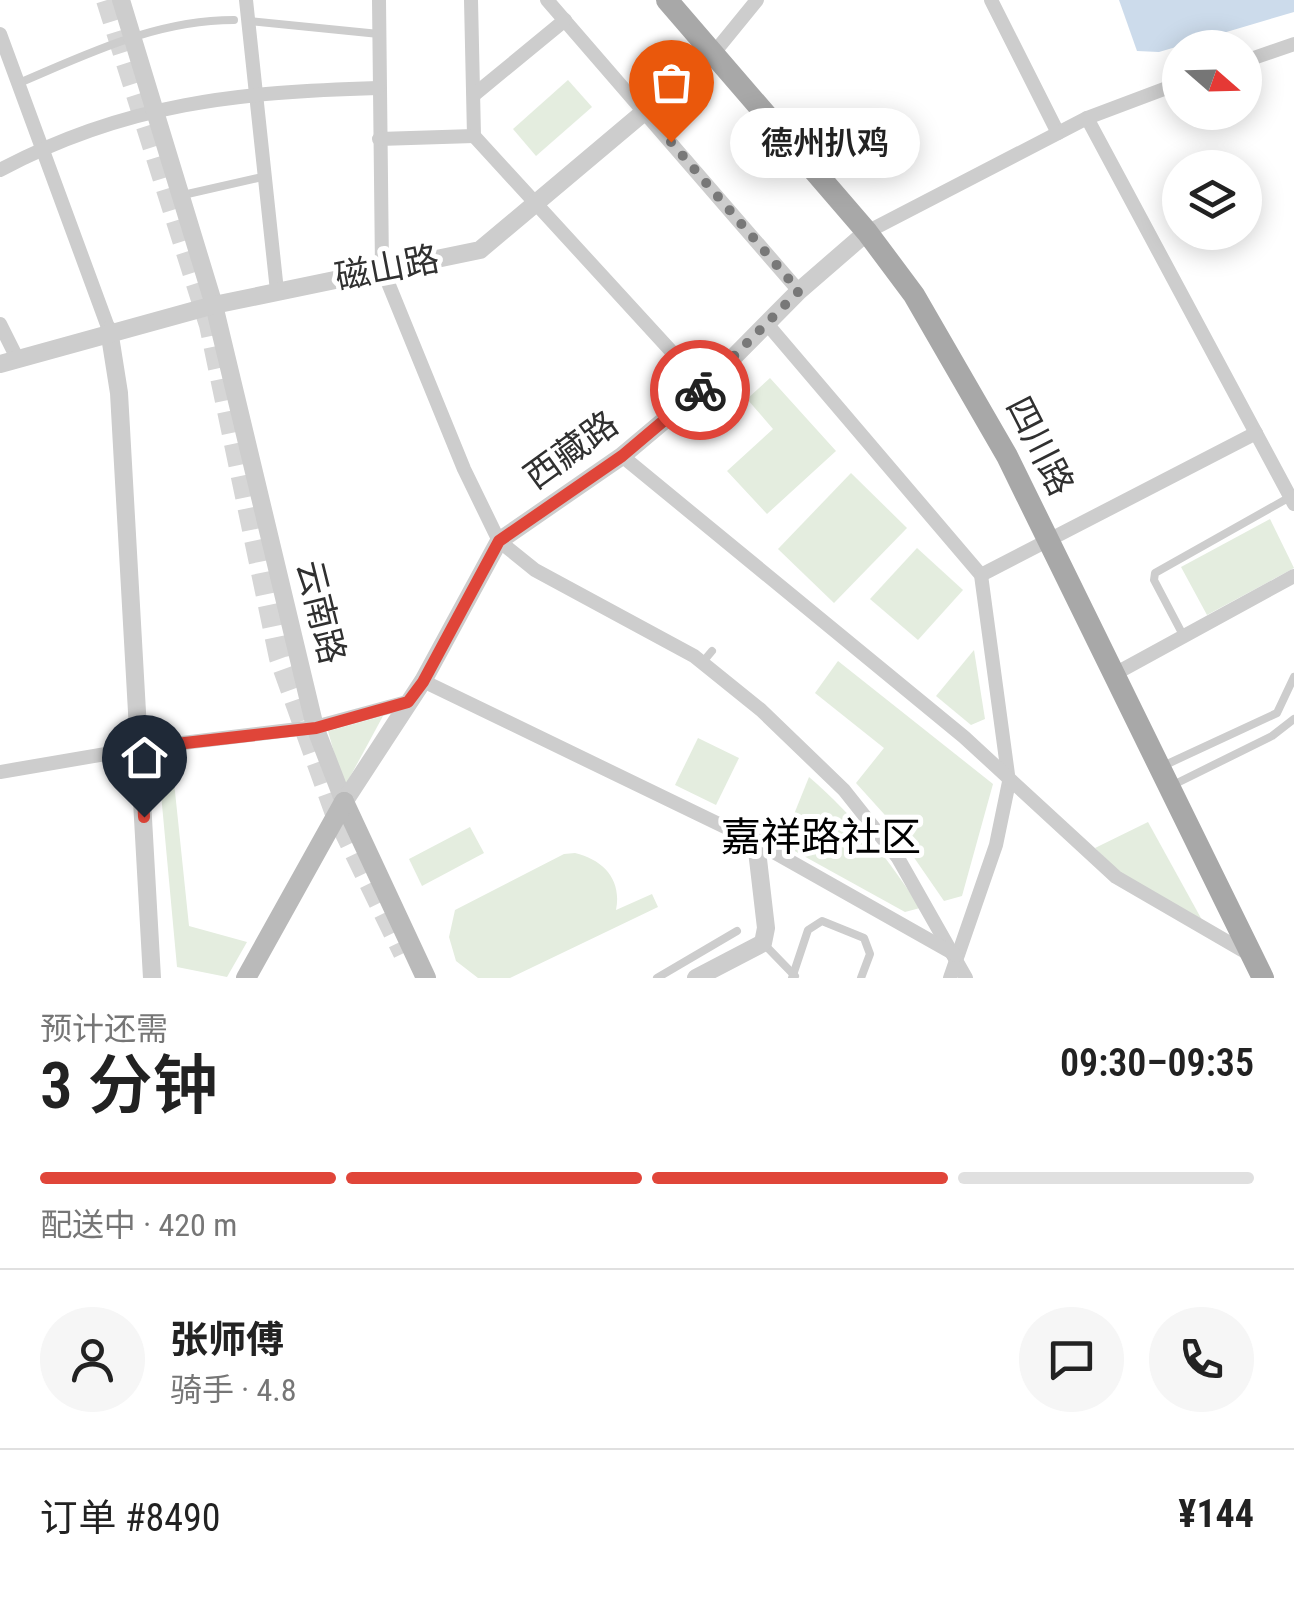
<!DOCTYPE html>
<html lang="zh">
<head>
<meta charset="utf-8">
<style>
	body { margin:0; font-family:"Roboto Condensed","Noto Sans SC",sans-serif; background:#f6f6f6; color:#222; height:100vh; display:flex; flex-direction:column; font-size:38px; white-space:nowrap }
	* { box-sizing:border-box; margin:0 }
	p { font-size:32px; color:#767676 }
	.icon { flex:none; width:55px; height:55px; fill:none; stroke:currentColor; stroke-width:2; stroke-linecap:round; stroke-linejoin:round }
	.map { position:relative; height:978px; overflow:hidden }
	.side { display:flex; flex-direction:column; background:#fff; flex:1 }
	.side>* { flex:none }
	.needle { width:65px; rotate:110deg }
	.tools { position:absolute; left:1162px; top:30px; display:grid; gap:20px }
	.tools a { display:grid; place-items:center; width:100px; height:100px; border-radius:50%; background:#fff; box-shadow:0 5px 25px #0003; font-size:50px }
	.pin { position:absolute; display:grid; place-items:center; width:85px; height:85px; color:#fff; margin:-102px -42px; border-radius:50% 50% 50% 0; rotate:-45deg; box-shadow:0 0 10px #0007 }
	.pin .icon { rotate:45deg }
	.courier { position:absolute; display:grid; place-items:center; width:100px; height:100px; margin:-50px; border:8px solid #e04539; border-radius:50%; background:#fff; color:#222; box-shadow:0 2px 12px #0007 }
	.bubble { position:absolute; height:70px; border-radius:35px; background:#fff; box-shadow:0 5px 25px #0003; font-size:32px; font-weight:600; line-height:70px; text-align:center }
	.head em { font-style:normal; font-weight:600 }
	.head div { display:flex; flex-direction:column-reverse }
	.head { display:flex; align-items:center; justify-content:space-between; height:170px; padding:0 40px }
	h1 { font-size:65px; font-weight:600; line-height:75px }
	.bar { display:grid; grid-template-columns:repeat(4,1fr); gap:15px 10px; align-content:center; height:120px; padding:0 40px }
	.bar i { height:12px; border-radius:8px; background:#e0e0e0 }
	.bar .current { background:#e04539 }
	.bar p { grid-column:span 4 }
	.line { display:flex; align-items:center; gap:25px; padding:0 40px; border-top:2px solid #e0e0e0 }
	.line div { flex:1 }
	.round { display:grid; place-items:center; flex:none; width:105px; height:105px; border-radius:52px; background:#f6f6f6 }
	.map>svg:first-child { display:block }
</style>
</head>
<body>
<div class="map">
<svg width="1294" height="978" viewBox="0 0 1294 978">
	<rect width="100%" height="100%" fill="#fff"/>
	<!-- green -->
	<g fill="#e4eddf">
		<path d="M568 80 592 107 536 156 513 129Z"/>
		<path d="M770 378 836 451 767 514 727 471 773 429 747 399Z"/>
		<path d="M851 473 907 528 834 603 778 549Z"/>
		<path d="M1270 519 1294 568 1207 615 1181 567Z"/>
		<path d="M917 548 963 590 918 640 870 599Z"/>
		<path d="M974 650 985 719 971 725 936 696Z"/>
		<path d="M838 661 993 784 962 896 944 901 884 814 856 783 884 748 815 693Z"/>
		<path d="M383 716 344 788 328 731Z"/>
		<path d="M698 738 739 758 716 805 675 785Z"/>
		<path d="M809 777C854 816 888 858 920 908L905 912 782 844Z"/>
		<path d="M174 782 189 926 247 942 227 977 177 967 160 783Z"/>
		<path d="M1148 822 1202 920 1119 872 1095 848Z"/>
		<path d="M470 827 484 853 422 886 409 859Z"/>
		<path d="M575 853C604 860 622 880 616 910L652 894 658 907 510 978H478L456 961 449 937 455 910 564 854Z"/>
	</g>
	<!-- water -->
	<path fill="#ccdbeb" d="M1119 0H1294V12L1159 52 1137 51Z"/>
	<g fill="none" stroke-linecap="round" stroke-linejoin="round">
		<!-- trunk-tunnel -->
		<path stroke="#d6d6d6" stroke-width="22" stroke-dasharray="22 11" stroke-linecap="butt" d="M107 0 210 325 280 658 335 811 404 953"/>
		<!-- service -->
		<g stroke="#cdcdcd" stroke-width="8">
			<path d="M249 21 379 34"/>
			<path d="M19 83C90 53 156 20 234 20"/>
			<path d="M183 195 262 177"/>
			<path d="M1183 635 1154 580 1155 573 1290 497"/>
			<path d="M702 663 712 651"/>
			<path d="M1163 766 1277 713 1294 677"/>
			<path d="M1171 786 1272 736 1294 719"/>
			<path d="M763 943 795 976"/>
			<path d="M657 978 737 931"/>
			<path d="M792 978 808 930 822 921 864 938 870 954 861 978"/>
		</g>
		<!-- minor -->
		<g stroke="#cdcdcd" stroke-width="14">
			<path d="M246 0 277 291"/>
			<path d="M379 0 382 268 464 469 499 541 535 570 694 656 761 710 844 790 898 858 966 978"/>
			<path d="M471 0 474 136 704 387"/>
			<path d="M547 0 799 291"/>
			<path d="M991 0 1058 133"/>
			<path d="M0 34 109 330"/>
			<path d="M713 54 757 0"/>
			<path d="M1245 61 1294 44"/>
			<path d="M475 94 565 20"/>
			<path d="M1087 118 1294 504"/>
			<path d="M379 139 474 136"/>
			<path d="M0 170C126 103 239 92 378 88"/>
			<path d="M867 232 1087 118 1180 83"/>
			<path d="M0 324 16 356"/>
			<path d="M768 325 981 575 1009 782 996 845 950 978"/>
			<path d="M622 456 964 737 1116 877 1247 953"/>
			<path d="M981 575 1256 433"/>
			<path d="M1111 676 1294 576"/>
			<path d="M423 681 756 842 956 955"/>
			<path d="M0 772 141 748 315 727 407 702"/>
		</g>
		<!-- tertiary -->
		<g stroke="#cdcdcd" stroke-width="18">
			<path d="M121 0 214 305 315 727 344 802"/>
			<path d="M109 330 119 393 152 978"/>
			<path d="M0 364 214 305 480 250 713 54"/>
			<path d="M344 802 423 681 499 541 622 456 704 387 799 291 867 232"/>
			<path d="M696 978 763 943 766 928 756 842"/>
		</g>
		<!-- secondary -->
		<g stroke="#bababa" stroke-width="20">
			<path d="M344 802 426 978"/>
			<path d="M246 978 344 802"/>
		</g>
		<!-- primary -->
		<path stroke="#a8a8a8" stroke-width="22" d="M667 0 867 232 914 295 1007 456 1263 978"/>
	</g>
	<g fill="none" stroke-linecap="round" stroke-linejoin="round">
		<!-- done -->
		<path stroke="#787878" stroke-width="10" stroke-dasharray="0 18" d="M671 142 799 291 700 390"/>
		<!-- route -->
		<path stroke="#e04539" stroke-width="12" d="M144 817 141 748 316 728 408 702 423 682 499 541 622 456 700 390"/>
	</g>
	<g text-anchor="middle" stroke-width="10" stroke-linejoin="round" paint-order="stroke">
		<!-- street labels -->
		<g font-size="35" fill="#303030" stroke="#fff">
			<text transform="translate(387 268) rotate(-11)" y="12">磁山路</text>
			<text transform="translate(1040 446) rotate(63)" y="12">四川路</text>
			<text transform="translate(571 450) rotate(-36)" y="12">西藏路</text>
			<text transform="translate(321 612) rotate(76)" y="12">云南路</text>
		</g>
		<!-- quarter labels -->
		<g font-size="40" fill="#000" stroke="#fff">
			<text x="821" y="851">嘉祥路社区</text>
		</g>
	</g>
</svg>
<div class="tools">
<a><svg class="needle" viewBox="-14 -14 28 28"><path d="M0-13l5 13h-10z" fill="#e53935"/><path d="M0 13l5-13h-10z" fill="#767676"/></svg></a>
<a><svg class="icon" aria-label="layers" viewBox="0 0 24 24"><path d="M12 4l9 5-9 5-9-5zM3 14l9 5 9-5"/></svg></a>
</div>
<div class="pin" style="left:671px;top:142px;background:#ea580c"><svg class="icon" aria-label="bag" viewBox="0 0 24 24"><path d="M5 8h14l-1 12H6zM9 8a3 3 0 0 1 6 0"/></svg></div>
<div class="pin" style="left:144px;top:817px;background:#1f2937"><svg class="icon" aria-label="home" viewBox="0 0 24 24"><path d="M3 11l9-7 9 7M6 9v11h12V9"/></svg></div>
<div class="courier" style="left:700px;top:390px"><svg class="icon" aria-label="bike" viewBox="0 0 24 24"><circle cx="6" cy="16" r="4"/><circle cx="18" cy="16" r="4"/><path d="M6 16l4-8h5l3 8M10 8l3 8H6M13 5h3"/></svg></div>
<div class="bubble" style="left:730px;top:108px;width:190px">德州扒鸡</div>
</div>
<section class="side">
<div class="head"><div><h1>3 分钟</h1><p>预计还需</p></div><em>09:30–09:35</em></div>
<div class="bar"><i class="current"></i><i class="current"></i><i class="current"></i><i></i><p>配送中 · 420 m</p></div>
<div class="line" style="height:180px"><a class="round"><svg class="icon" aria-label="person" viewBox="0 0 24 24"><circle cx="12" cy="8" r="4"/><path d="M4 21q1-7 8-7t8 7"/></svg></a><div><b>张师傅</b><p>骑手 · 4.8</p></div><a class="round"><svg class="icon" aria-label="chat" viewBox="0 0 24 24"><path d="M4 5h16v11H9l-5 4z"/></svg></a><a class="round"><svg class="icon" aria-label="phone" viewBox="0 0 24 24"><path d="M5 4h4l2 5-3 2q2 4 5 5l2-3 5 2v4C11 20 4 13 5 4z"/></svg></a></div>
<div class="line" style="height:130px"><div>订单 #8490</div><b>¥144</b></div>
</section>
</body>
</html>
